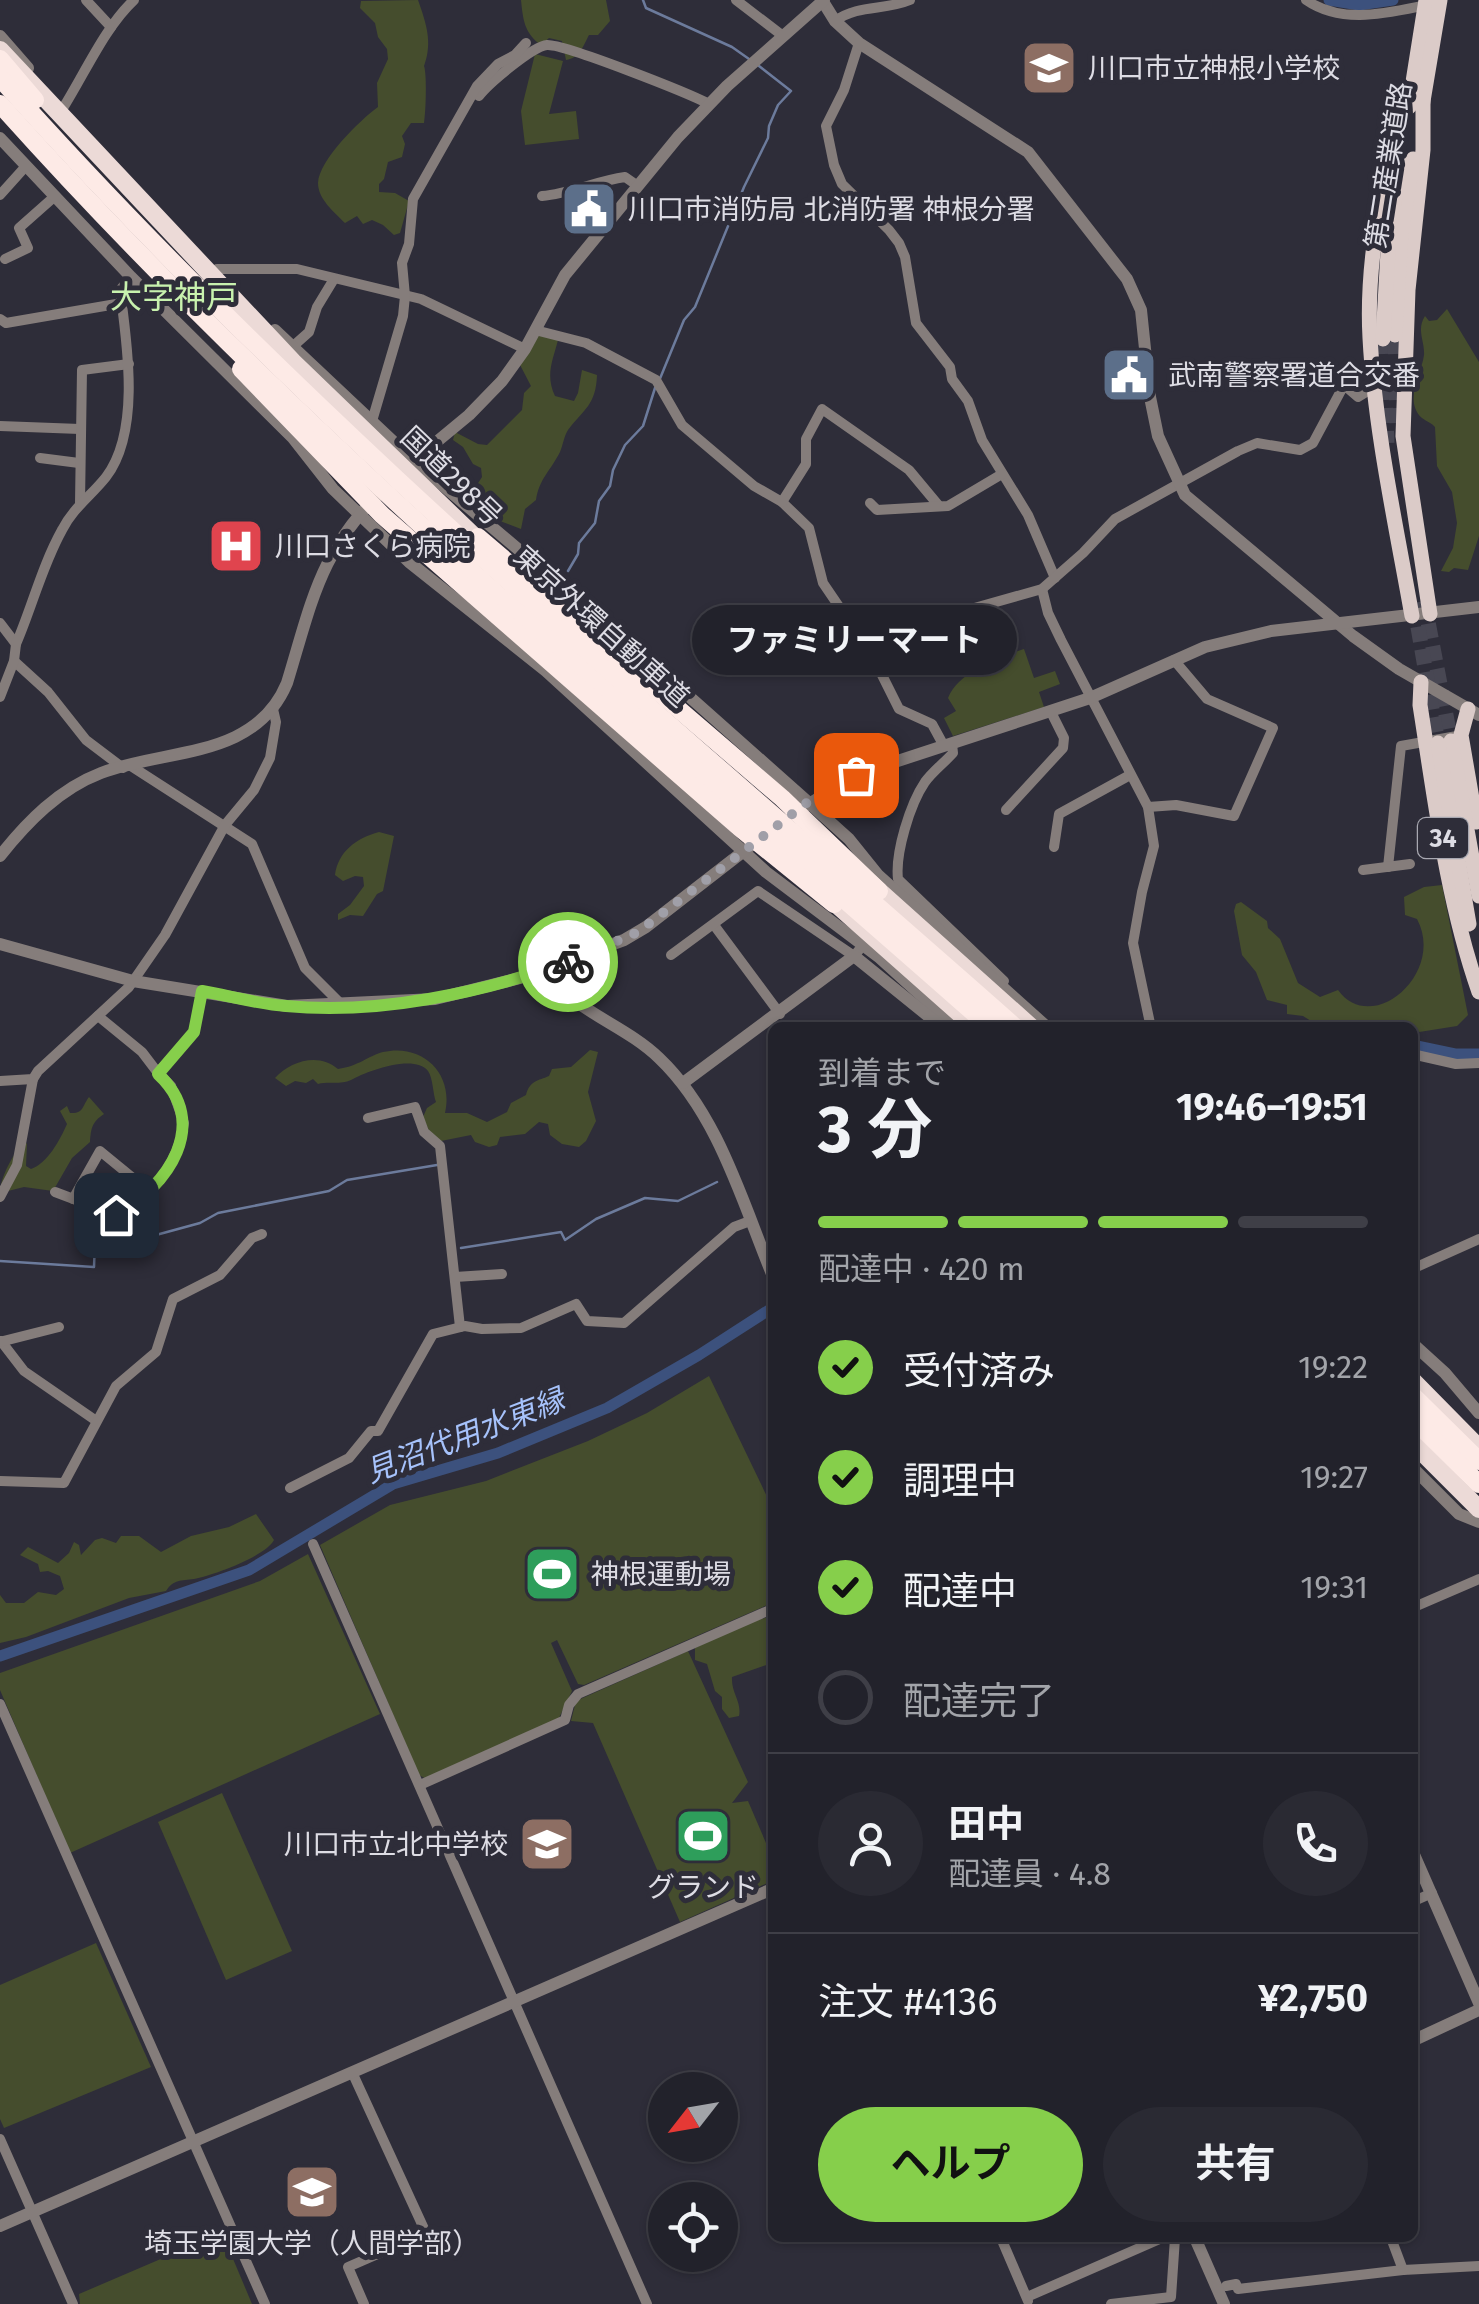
<!DOCTYPE html>
<html lang="ja">
<head>
<meta charset="utf-8">
<style>
	body { margin:0; font-family:"Fira Sans","Noto Sans JP",sans-serif; background:#2a2a33; color:#f1f3f6; height:100vh; display:flex; flex-direction:column; font-size:38px; white-space:nowrap }
	* { box-sizing:border-box; margin:0 }
	p { font-size:32px; color:#a2a4a9 }
	.icon { flex:none; width:55px; height:55px; fill:none; stroke:currentColor; stroke-width:2; stroke-linecap:round; stroke-linejoin:round }
	.map { position:relative; flex:1; overflow:hidden }
	.side { position:absolute; left:768px; top:1022px; width:650px; height:1220px; display:flex; flex-direction:column; background:#22222b; border-radius:15px; box-shadow:0 2px 8px #0004,0 0 0 2px #3f3f47 }
	.side>* { flex:none }
	.needle { width:65px; rotate:239deg }
	.buttons { position:absolute; left:648px; top:2072px; display:grid; gap:20px }
	.buttons a { display:grid; place-items:center; width:90px; height:90px; border-radius:50%; background:#22222b; box-shadow:0 2px 8px #0004,0 0 0 2px #3f3f47; font-size:50px }
	.pin { position:absolute; display:grid; place-items:center; width:85px; height:85px; color:#fff; margin:-42px; border-radius:20px; box-shadow:0 5px 15px #0006 }
	.courier { position:absolute; display:grid; place-items:center; width:100px; height:100px; margin:-50px; border:8px solid #86cf4b; border-radius:50%; background:#fff; color:#222; box-shadow:0 2px 12px #0007 }
	.bubble { position:absolute; height:70px; border-radius:35px; background:#22222b; box-shadow:0 2px 8px #0004,0 0 0 2px #3f3f47; font-size:32px; font-weight:700; line-height:70px; text-align:center }
	.headline em { font-style:normal; font-weight:700 }
	.headline div { display:flex; flex-direction:column-reverse }
	.headline { display:flex; align-items:center; justify-content:space-between; height:170px; padding:0 50px }
	h1 { font-size:65px; font-weight:700; line-height:75px }
	.bar { display:grid; grid-template-columns:repeat(4,1fr); gap:15px 10px; align-content:center; height:120px; padding:0 50px }
	.bar i { height:12px; border-radius:8px; background:#3f3f47 }
	.bar .active { background:#86cf4b }
	.bar p { grid-column:span 4 }
	.line { display:flex; align-items:center; gap:25px; padding:0 50px; border-top:2px solid #3f3f47 }
	.line div { flex:1 }
	.round { display:grid; place-items:center; flex:none; width:105px; height:105px; border-radius:52px; background:#2a2a33 }
	ol { padding:0 50px; list-style:none }
	li { display:flex; align-items:center; gap:30px; height:110px }
	li p { margin-inline-start:auto }
	li .icon { padding:10px; border-radius:50%; background:#86cf4b; color:#111; stroke-width:4 }
	li:last-child { color:#a2a4a9 }
	li i { width:55px; height:55px; border:5px solid #3f3f47; border-radius:50% }
	.cta { display:flex; gap:20px; margin-top:auto; padding:20px 50px }
	.cta a { flex:1; height:115px; border-radius:60px; background:#86cf4b; color:#111; font-size:40px; font-weight:700; line-height:115px; text-align:center }
	.cta a+a { background:#2a2a33; color:#f1f3f6 }
	.map>svg:first-child { display:block }
</style>
</head>
<body>
<div class="map">
<svg width="1479" height="2304" viewBox="0 0 1479 2304">
	<rect width="100%" height="100%" fill="#2e2d39"/>
	<!-- green -->
	<g fill="#454d2d">
		<path d="M418 0C426 23 433 42 424 66 427 74 426 112 424 123H411L402 136 405 144 402 157 388 162 384 179 379 184V192L395 193 409 201 400 233 394 235 383 225 372 220 363 224 357 216 345 223C334 212 318 199 318 183 319 160 360 120 378 107L377 83 388 59 387 49 378 37 375 23 360 8 361 1Z"/>
		<path d="M521 0H606L610 21 598 35H589C583 46 580 58 566 60L562 41 549 38 541 45C524 33 523 19 521 0Z"/>
		<path d="M535 54 563 61 549 114 576 111 579 139 525 145 521 111Z"/>
		<path d="M1447 309 1479 362V536L1468 570 1454 568 1449 572 1441 571 1453 548 1457 523 1452 492 1437 466 1435 427C1432 423 1427 422 1422 418 1403 401 1422 373 1424 355 1425 341 1416 330 1425 316L1429 321 1437 320Z"/>
		<path d="M536 333 558 340C553 360 545 375 555 396L574 401 578 393 582 370 597 375C596 405 584 409 568 430 564 436 563 445 560 452 551 470 539 479 536 500L525 509 521 529 484 515 471 494 482 477 481 468 473 464 463 447 453 440 455 432 478 444 487 445 522 410 524 393 531 386 519 363Z"/>
		<path d="M1024 649 1034 678 1055 671 1060 684 1039 692 1044 707 953 736 944 718 956 711 948 698C958 672 999 657 1024 649Z"/>
		<path d="M379 832 394 836 383 891 377 894 363 916 350 915 338 920V914L350 905 364 886 363 877 355 876 343 881 335 875C338 852 356 838 379 832Z"/>
		<path d="M1442 885 1468 1015 1457 1026 1413 1033 1412 1028 1308 1027 1311 1021 1303 1016 1287 1014V1005L1267 1000 1256 972 1242 955 1234 911 1236 904 1241 902 1267 921 1268 928 1280 939 1298 983 1320 997 1338 990C1372 1037 1446 973 1417 919L1405 915 1404 897 1424 887Z"/>
		<path d="M590 1050 598 1052 588 1092 596 1121 586 1141 579 1147 562 1144 550 1135 548 1124 539 1122 525 1134 500 1137 497 1145 489 1147 475 1142 471 1135 441 1141 429 1131 423 1117 427 1108 436 1102C433 1095 433 1078 428 1071 414 1053 365 1072 351 1080 341 1085 328 1081 318 1084L313 1079 306 1083 295 1081 286 1086 275 1078C290 1061 319 1052 338 1069 359 1066 368 1056 383 1052 423 1043 454 1074 445 1113H467L487 1122 507 1112 511 1103 526 1095C530 1080 538 1081 549 1076L552 1069 571 1067Z"/>
		<path d="M89 1097 104 1114C92 1122 91 1128 90 1142L72 1158 53 1191 24 1187 0 1193C0 1177 14 1153 24 1141L27 1144 26 1166 31 1169C47 1164 60 1140 67 1124L60 1111 67 1106 70 1113C84 1114 82 1106 89 1097Z"/>
		<path d="M709 1376 772 1507V1603L584 1685 578 1684 557 1640 551 1643 572 1691 558 1720 428 1780 419 1775 320 1545 390 1505 486 1481 588 1441 647 1413Z"/>
		<path d="M256 1514 274 1540C266 1556 212 1576 194 1579 181 1581 174 1579 166 1591L129 1598 26 1637 0 1643V1595L6 1603H24L38 1592 56 1595 64 1589 60 1576 48 1571 40 1572 38 1564 20 1555 28 1547 58 1563 69 1553 74 1542 79 1545 81 1555 95 1540 102 1538 116 1543 121 1536H139L161 1552 191 1536 229 1527Z"/>
		<path d="M308 1554 380 1714 70 1853 0 1690V1673L260 1581Z"/>
		<path d="M772 1616V1663L732 1677C731 1693 742 1702 739 1716L729 1718 722 1709V1697L715 1691 707 1664 695 1660V1648L750 1622Z"/>
		<path d="M688 1651 748 1782 732 1803 748 1801 772 1857V1881L680 1922 593 1723 571 1721 576 1701Z"/>
		<path d="M222 1793 292 1951 226 1980 158 1822Z"/>
		<path d="M96 1943 151 2067 4 2128 0 2119V1985Z"/>
		<path d="M219 2234 223 2235 252 2304H80L79 2294Z"/>
	</g>
	<g fill="none" stroke-linecap="round" stroke-linejoin="round">
		<!-- stream -->
		<g stroke="#6c7b9c" stroke-width="2.5">
			<path d="M643 0 646 8 732 47 749 59"/>
			<path d="M659 381 684 320 695 307 744 187 768 138 769 126 778 105 791 91 759 66"/>
			<path d="M568 571 578 554 579 543 595 523 599 501 610 486 613 470 625 445 643 426 655 388"/>
			<path d="M461 1248 561 1232 565 1240 596 1219 645 1198 678 1201 717 1182"/>
			<path d="M0 1261 94 1267 95 1242 156 1235 200 1223 218 1213 329 1191 347 1180 437 1165"/>
		</g>
		<!-- canal -->
		<g stroke="#3c517d" stroke-width="11">
			<path d="M1329 0 1359 5 1393 0"/>
			<path d="M1412 1045 1455 1054H1478"/>
			<path d="M0 1656 249 1570 393 1484 498 1453 607 1408 699 1355 772 1308"/>
		</g>
		<!-- primary-tunnel -->
		<g stroke="#484753" stroke-width="15" stroke-dasharray="15 8" stroke-linecap="butt">
			<path d="M1383 339 1387 443"/>
			<path d="M1395 339 1397 430"/>
			<path d="M1424 601 1451 741"/>
			<path d="M1414 604 1438 743"/>
		</g>
		<!-- minor -->
		<g stroke="#857d7b" stroke-width="10">
			<path d="M86 0 111 27"/>
			<path d="M736 0 783 36"/>
			<path d="M1306 0C1342 25 1387 13 1427 5"/>
			<path d="M835 21C859 4 884 11 910 0"/>
			<path d="M859 43 844 90 826 126 834 165 842 184 889 230 899 243 905 257 916 323 950 367 952 379 968 401 982 440 1028 515 1055 578"/>
			<path d="M475 93 479 96C488 84 533 46 547 45 565 44 688 93 709 104"/>
			<path d="M63 108C85 73 105 27 134 0"/>
			<path d="M0 195 26 166"/>
			<path d="M542 196C570 194 596 181 625 177L638 186"/>
			<path d="M5 259 28 248 19 228 54 197"/>
			<path d="M217 269H297L421 299 525 349"/>
			<path d="M0 319 6 323 122 303"/>
			<path d="M535 330 586 343 656 380 682 425 754 486 782 502 809 528 823 583 872 655 899 709 932 724 944 746"/>
			<path d="M291 348 309 332 317 307 334 279"/>
			<path d="M1375 376 1382 371H1397L1403 377"/>
			<path d="M372 421 403 316 405 296 402 263 409 244 413 199 477 86 498 64 515 55 526 43"/>
			<path d="M0 426 80 429"/>
			<path d="M40 458 79 463"/>
			<path d="M782 502 806 464V439L822 409 909 470 939 506"/>
			<path d="M80 503 82 370 129 364"/>
			<path d="M870 503 877 510 948 506 1002 474"/>
			<path d="M1042 589 1048 613 1061 640 1148 807 1154 846 1142 892 1133 943 1151 1028"/>
			<path d="M0 623 16 644"/>
			<path d="M872 655 918 624 1042 589 1083 553 1115 519 1238 451 1257 443 1300 450 1313 443 1344 385 1358 397 1376 386"/>
			<path d="M14 661 48 692 86 740 123 768"/>
			<path d="M0 697 14 661 16 644C32 607 42 566 62 530 73 508 91 496 106 477 141 431 127 343 120 290L131 277"/>
			<path d="M952 744 953 753C944 763 933 771 925 782 910 804 895 853 898 879L1004 981"/>
			<path d="M131 766 252 844 305 968 342 1005"/>
			<path d="M1148 807 1176 805 1234 816 1273 728 1207 699 1174 660"/>
			<path d="M1006 810 1063 748 1064 738 1051 712"/>
			<path d="M1054 847 1059 814 1130 775"/>
			<path d="M1388 867 1401 746 1457 736"/>
			<path d="M1363 870 1410 864"/>
			<path d="M714 925 780 1014"/>
			<path d="M671 955 758 891 854 956 859 950"/>
			<path d="M98 1016 142 1052 158 1073"/>
			<path d="M1412 1054 1456 1064 1479 1063"/>
			<path d="M0 1081 33 1079 38 1071 129 987 165 935 225 825 254 790 270 758 276 722 273 709"/>
			<path d="M368 1118 415 1107 424 1132 440 1146 460 1327"/>
			<path d="M55 1192 116 1215C152 1195 178 1165 184 1123L171 1086 158 1073 194 1032 202 991"/>
			<path d="M0 1197 17 1165 33 1079"/>
			<path d="M73 1199 100 1151 150 1192"/>
			<path d="M1412 1269 1479 1239"/>
			<path d="M455 1277 502 1274"/>
			<path d="M1 1341 24 1371 95 1420"/>
			<path d="M0 1342 59 1327"/>
			<path d="M0 1481 64 1483 116 1386 156 1352 173 1299 220 1275 252 1238 262 1234"/>
			<path d="M290 1488 349 1458 371 1431H378L433 1334 465 1326 482 1329 521 1328 576 1304 587 1321 624 1323 734 1227 750 1221"/>
			<path d="M313 1544 647 2304"/>
			<path d="M1412 1608 1479 1579"/>
			<path d="M0 1704 265 2304"/>
			<path d="M420 1785 565 1720 569 1705 578 1694 772 1609"/>
			<path d="M1412 1902 1432 1893"/>
			<path d="M352 2072 426 2233 348 2267 364 2304"/>
			<path d="M0 2139 73 2304"/>
			<path d="M1001 2238 1028 2301"/>
			<path d="M1391 2238 1403 2270"/>
			<path d="M1226 2286 1236 2284 1238 2289 1403 2270 1479 2266"/>
			<path d="M1027 2297 1162 2238"/>
			<path d="M1111 2304 1171 2297 1175 2238"/>
		</g>
		<!-- tertiary -->
		<g stroke="#857d7b" stroke-width="12">
			<path d="M822 0 835 21 859 43 1028 152 1127 279 1141 310 1150 397 1158 436 1185 495 1353 636 1399 669 1479 715"/>
			<path d="M0 36 28 68"/>
			<path d="M0 138 131 277 293 438 333 489 409 562 546 671 766 872 880 958 957 1028"/>
			<path d="M275 330 414 461 638 651 808 802 849 839 878 875 1048 1028"/>
			<path d="M411 463 469 415 502 381 525 349 565 275 678 137 727 86 824 0"/>
			<path d="M790 816 855 775 1090 698 1205 647 1271 631 1479 607"/>
			<path d="M0 856C27 822 59 789 101 773 166 748 255 760 287 683 313 598 320 548 389 484"/>
			<path d="M0 944 133 981 287 1006 435 999 524 977 624 940 646 927 762 837"/>
			<path d="M545 970C572 1011 624 1024 659 1058 718 1114 742 1201 772 1274"/>
			<path d="M683 1083 854 956 943 1028"/>
			<path d="M1412 1343 1445 1373 1479 1413"/>
			<path d="M1412 1467 1459 1514 1479 1522"/>
			<path d="M1412 1850 1479 2003"/>
			<path d="M1412 2041 1479 2010"/>
			<path d="M0 2226 772 1889"/>
			<path d="M1195 2238 1224 2304"/>
		</g>
		<!-- primary -->
		<g stroke="#dbcbc8" stroke-width="15">
			<path d="M1410 99C1382 164 1366 268 1370 338 1375 431 1396 525 1412 616"/>
			<path d="M1423 99V150L1408 290 1403 436 1430 614"/>
			<path d="M1409 107 1426 0"/>
			<path d="M1422 107 1440 0"/>
			<path d="M1395 335 1401 235 1413 159"/>
			<path d="M1383 339 1389 234 1401 159"/>
			<path d="M1421 682 1420 705C1435 800 1447 901 1479 992"/>
			<path d="M1468 709 1461 735 1476 822"/>
			<path d="M1451 741 1479 896"/>
			<path d="M1438 743 1469 924"/>
		</g>
		<!-- trunk -->
		<g stroke="#ecdad7" stroke-width="18">
			<path d="M0 50 293 362 485 547"/>
			<path d="M870 883 1032 1028"/>
			<path d="M826 895 976 1028"/>
			<path d="M1412 1380 1479 1448"/>
			<path d="M1412 1442 1479 1509"/>
		</g>
		<!-- motorway -->
		<g stroke="#fdeae6" stroke-width="18">
			<path d="M0 59 35 100"/>
			<path d="M0 78C309 425 669 721 1016 1028"/>
			<path d="M0 104C301 441 653 729 991 1028"/>
			<path d="M241 369 382 515 740 828 834 904"/>
			<path d="M478 537 782 798 879 891"/>
			<path d="M1412 1395 1479 1461"/>
			<path d="M1412 1418 1479 1484"/>
		</g>
	</g>
	<g fill="none" stroke-linecap="round" stroke-linejoin="round">
		<!-- done -->
		<path stroke="#a09fa8" stroke-width="10" stroke-dasharray="0 18" d="M568 962 638 932 808 802 856 775"/>
		<!-- route -->
		<path stroke="#86cf4b" stroke-width="12" d="M116 1215C169 1186 211 1123 158 1074L194 1032 202 991C230 996 258 1004 286 1006 378 1015 481 993 568 962"/>
	</g>
	<!-- icons -->
	<defs>
		<g id="school-square" transform="scale(2.875)"><rect x="-9" y="-9" width="18" height="18" rx="4" fill="#8d6e63" stroke="#2e2d39"/><path d="M0-5L7-2L0 1L-7-2ZM-4 1L0 2.5L4 1V4Q0 6-4 4Z" fill="#fff"/></g>
		<g id="civic-square" transform="scale(2.875)"><rect x="-9" y="-9" width="18" height="18" rx="4" fill="#5c6f8a" stroke="#2e2d39"/><path d="M-.6-6.5H3V-4.5H.6V-3L4-1V1h2V6H-6V1h2V-1L-.6-3ZM-1.2 2.5V6h2.4V2.5Z" fill="#fff"/></g>
		<g id="hospital-square" transform="scale(2.875)"><rect x="-9" y="-9" width="18" height="18" rx="4" fill="#e0444e" stroke="#2e2d39"/><path d="M-5-5h3v3.5h4V-5h3V5h-3V1.5h-4V5h-3Z" fill="#fff"/></g>
		<g id="stadium-square" transform="scale(2.875)"><rect x="-9" y="-9" width="18" height="18" rx="4" fill="#2e9e5b" stroke="#2e2d39"/><path d="M0-5a6.5 5 0 1 0 0 10a6.5 5 0 1 0 0-10ZM-3.5-1.8h7v3.6h-7Z" fill="#fff"/></g>
		<g id="university-square" transform="scale(2.875)"><rect x="-9" y="-9" width="18" height="18" rx="4" fill="#8d6e63" stroke="#2e2d39"/><path d="M0-5L7-2L0 1L-7-2ZM-4 1L0 2.5L4 1V4Q0 6-4 4Z" fill="#fff"/></g>
	</defs>
	<g fill-rule="evenodd">
		<use href="#school-square" x="1049" y="68"/>
		<use href="#civic-square" x="589" y="209"/>
		<use href="#civic-square" x="1129" y="375"/>
		<use href="#hospital-square" x="236" y="546"/>
		<use href="#stadium-square" x="552" y="1574"/>
		<use href="#stadium-square" x="703" y="1836"/>
		<use href="#school-square" x="547" y="1844"/>
		<use href="#university-square" x="312" y="2192"/>
	</g>
	<g text-anchor="middle" stroke-width="10" stroke-linejoin="round" paint-order="stroke">
		<!-- shield labels -->
		<rect fill="#2e2d39" stroke="#a8a8b1" stroke-width="2.5" x="1418" y="818" width="50" height="40" rx="8"/>
		<g font-size="25" font-weight="bold" fill="#dddce4">
			<text x="1443" y="847">34</text>
		</g>
		<!-- poi labels -->
		<g font-size="28" fill="#dddce4" stroke="#2e2d39" text-anchor="start">
			<text x="1088" y="78">川口市立神根小学校</text>
			<text x="628" y="219">川口市消防局 北消防署 神根分署</text>
			<text x="1168" y="385">武南警察署道合交番</text>
			<text x="275" y="556">川口さくら病院</text>
			<text x="591" y="1584">神根運動場</text>
			<text x="508" y="1854" text-anchor="end">川口市立北中学校</text>
			<text x="703" y="1897" text-anchor="middle">グランド</text>
			<text x="312" y="2253" text-anchor="middle">埼玉学園大学（人間学部）</text>
		</g>
		<!-- street labels -->
		<g font-size="28" fill="#dddce4" stroke="#2e2d39">
			<text transform="translate(1388 165) rotate(-81)" y="10">第二産業道路</text>
			<text transform="translate(452 476) rotate(44)" y="10">国道298号</text>
			<text transform="translate(602 626) rotate(42)" y="10">東京外環自動車道</text>
		</g>
		<!-- water labels -->
		<g font-size="30" font-style="italic" fill="#a6c2fb" stroke="#2e2d39">
			<text transform="translate(465 1436) rotate(-21)" y="10">見沼代用水東縁</text>
		</g>
		<!-- quarter labels -->
		<g font-size="32" fill="#c8f2ae" stroke="#2e2d39">
			<text x="174" y="308">大字神戸</text>
		</g>
	</g>
</svg>
<div class="buttons">
<a><svg class="needle" viewBox="-14 -14 28 28"><path d="M0-13l5 13h-10z" fill="#e53935"/><path d="M0 13l5-13h-10z" fill="#a2a4a9"/></svg></a>
<a><svg class="icon" aria-label="locate" viewBox="0 0 24 24"><circle cx="12" cy="12" r="6"/><path d="M12 2v4M12 18v4M2 12h4M18 12h4"/></svg></a>
</div>
<div class="pin" style="left:856px;top:775px;background:#ea580c"><svg class="icon" aria-label="bag" viewBox="0 0 24 24"><path d="M5 8h14l-1 12H6zM9 8a3 3 0 0 1 6 0"/></svg></div>
<div class="pin" style="left:116px;top:1215px;background:#1f2937"><svg class="icon" aria-label="home" viewBox="0 0 24 24"><path d="M3 11l9-7 9 7M6 9v11h12V9"/></svg></div>
<div class="courier" style="left:568px;top:962px"><svg class="icon" aria-label="bike" viewBox="0 0 24 24"><circle cx="6" cy="16" r="4"/><circle cx="18" cy="16" r="4"/><path d="M6 16l4-8h5l3 8M10 8l3 8H6M13 5h3"/></svg></div>
<div class="bubble" style="left:692px;top:605px;width:325px">ファミリーマート</div>
<section class="side">
<div class="headline"><div><h1>3 分</h1><p>到着まで</p></div><em>19:46–19:51</em></div>
<div class="bar"><i class="active"></i><i class="active"></i><i class="active"></i><i></i><p>配達中 · 420 m</p></div>
<ol>
<li><svg class="icon" aria-label="check" viewBox="0 0 24 24"><path d="M5 12l5 5 9-10"/></svg>受付済み<p>19:22</p></li>
<li><svg class="icon" aria-label="check" viewBox="0 0 24 24"><path d="M5 12l5 5 9-10"/></svg>調理中<p>19:27</p></li>
<li><svg class="icon" aria-label="check" viewBox="0 0 24 24"><path d="M5 12l5 5 9-10"/></svg>配達中<p>19:31</p></li>
<li><i></i>配達完了</li>
</ol>
<div class="line" style="height:180px"><a class="round"><svg class="icon" aria-label="person" viewBox="0 0 24 24"><circle cx="12" cy="8" r="4"/><path d="M4 21q1-7 8-7t8 7"/></svg></a><div><b>田中</b><p>配達員 · 4.8</p></div><a class="round"><svg class="icon" aria-label="phone" viewBox="0 0 24 24"><path d="M5 4h4l2 5-3 2q2 4 5 5l2-3 5 2v4C11 20 4 13 5 4z"/></svg></a></div>
<div class="line" style="height:130px"><div>注文 #4136</div><b>¥2,750</b></div>
<div class="cta"><a>ヘルプ</a><a>共有</a></div>
</section>
</div>
</body>
</html>
